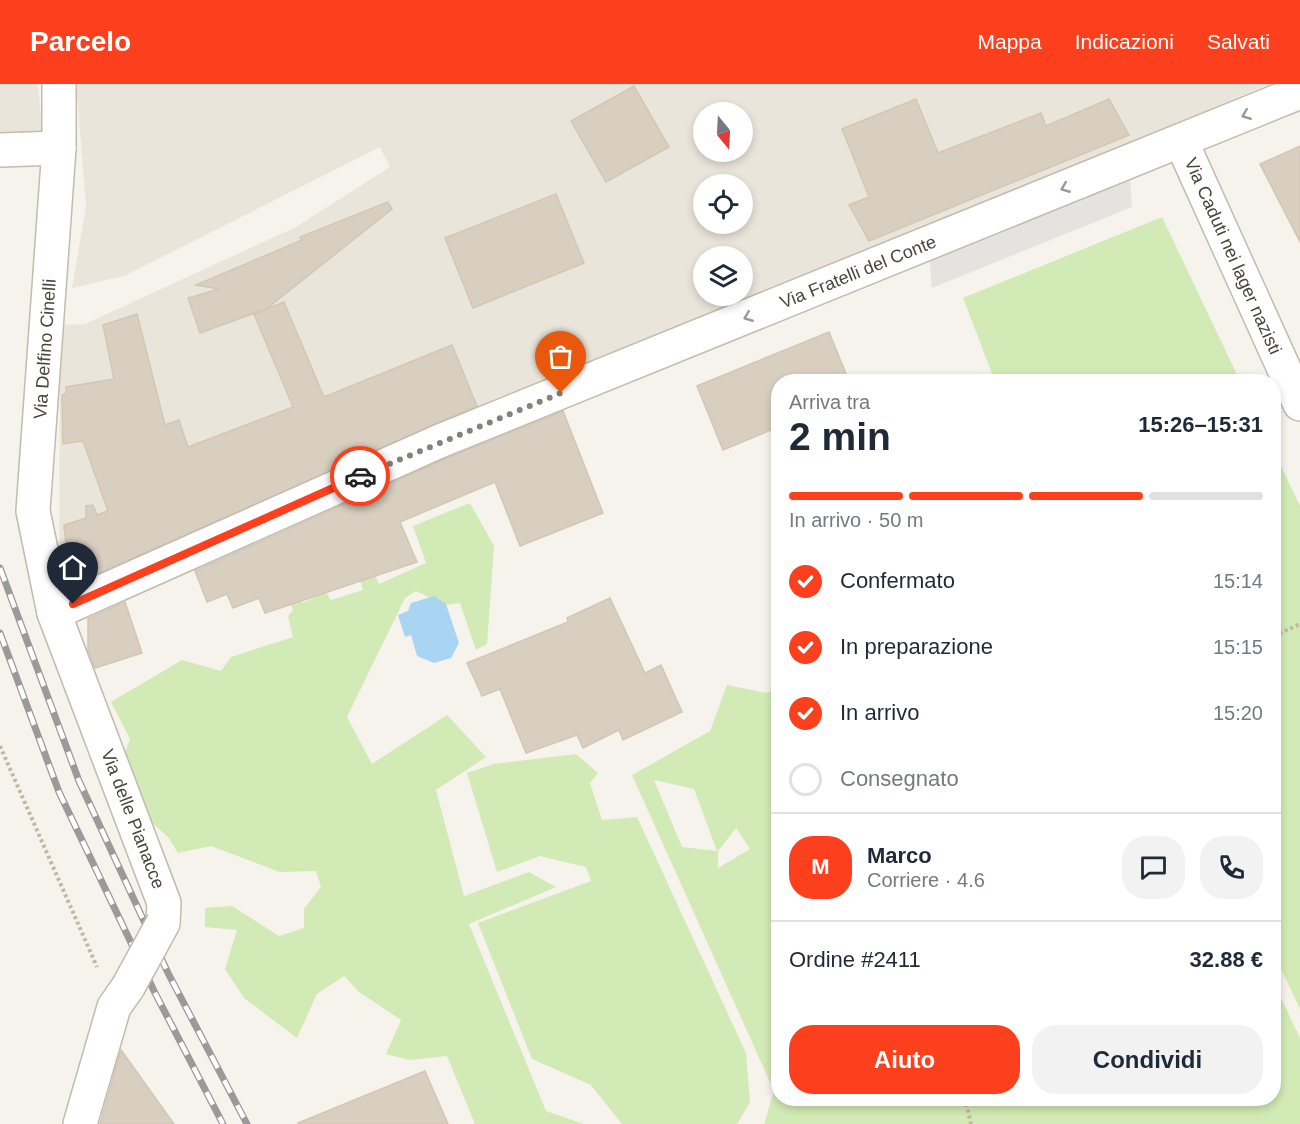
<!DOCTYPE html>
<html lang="it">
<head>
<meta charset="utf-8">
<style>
	body { margin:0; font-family:Helvetica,sans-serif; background:#f2f2f3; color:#1f2937; height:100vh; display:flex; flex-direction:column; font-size:22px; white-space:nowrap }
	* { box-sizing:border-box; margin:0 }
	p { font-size:20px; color:#747a83 }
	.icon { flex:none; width:33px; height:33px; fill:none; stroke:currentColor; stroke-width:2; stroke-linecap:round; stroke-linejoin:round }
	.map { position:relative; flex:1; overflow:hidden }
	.side { position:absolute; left:771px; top:290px; width:510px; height:732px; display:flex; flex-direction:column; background:#fff; border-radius:24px; box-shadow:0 3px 9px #0003 }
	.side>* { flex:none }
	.needle { width:39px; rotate:162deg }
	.fabs { position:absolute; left:693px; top:18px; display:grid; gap:12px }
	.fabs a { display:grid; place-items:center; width:60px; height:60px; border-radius:50%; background:#fff; box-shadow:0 3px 9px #0003; font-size:30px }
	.pin { position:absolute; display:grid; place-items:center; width:51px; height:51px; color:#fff; margin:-62px -26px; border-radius:50% 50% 50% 0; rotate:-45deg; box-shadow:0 0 6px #0007 }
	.pin .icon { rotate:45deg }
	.courier { position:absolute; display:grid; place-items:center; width:60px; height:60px; margin:-30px; border:4px solid #fc3f1d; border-radius:50%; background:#fff; color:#222; box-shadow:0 2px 8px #0007 }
	.head em { font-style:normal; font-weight:600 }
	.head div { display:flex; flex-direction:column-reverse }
	.head { display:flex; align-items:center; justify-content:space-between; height:102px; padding:0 18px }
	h1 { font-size:39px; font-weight:600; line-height:45px }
	.bar { display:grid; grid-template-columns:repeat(4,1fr); gap:9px 6px; align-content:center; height:72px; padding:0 18px }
	.bar i { height:8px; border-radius:4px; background:#e0e1e3 }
	.bar .active { background:#fc3f1d }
	.bar p { grid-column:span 4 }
	.line { display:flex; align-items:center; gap:15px; padding:0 18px; border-top:2px solid #e0e1e3 }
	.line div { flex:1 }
	.round { display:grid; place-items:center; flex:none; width:63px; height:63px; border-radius:24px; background:#f2f2f3 }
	ol { padding:0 18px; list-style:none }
	li { display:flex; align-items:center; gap:18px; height:66px }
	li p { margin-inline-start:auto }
	li .icon { padding:6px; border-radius:50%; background:#fc3f1d; color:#fff; stroke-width:4 }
	li:last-child { color:#747a83 }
	li i { width:33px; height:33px; border:3px solid #e0e1e3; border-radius:50% }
	.cta { display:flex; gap:12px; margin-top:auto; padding:12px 18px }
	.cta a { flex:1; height:69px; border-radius:24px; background:#fc3f1d; color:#fff; font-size:24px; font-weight:600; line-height:69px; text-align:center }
	.cta a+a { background:#f2f2f3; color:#1f2937 }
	header { display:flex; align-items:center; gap:36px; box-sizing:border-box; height:84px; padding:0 30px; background:#fc3f1d; color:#fff }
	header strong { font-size:28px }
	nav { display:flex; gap:33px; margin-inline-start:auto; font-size:21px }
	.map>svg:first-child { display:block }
</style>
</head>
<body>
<header>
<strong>Parcelo</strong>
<nav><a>Mappa</a><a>Indicazioni</a><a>Salvati</a></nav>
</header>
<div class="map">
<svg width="1300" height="1040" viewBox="0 0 1300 1040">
	<rect width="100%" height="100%" fill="#f6f3ec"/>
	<!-- residential -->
	<g fill="#eae5da" fill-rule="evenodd">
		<path d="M0 0H38L44 69 0 72Z"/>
		<path d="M76 0H1269L59 511 60 241 85 240 296 143 390 83 380 63 124 192 72 204 86 122ZM704 28H742V68H704ZM704 100H742V140H704ZM704 172H742V212H704Z"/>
	</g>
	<!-- green -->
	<g fill="#d2eab5" fill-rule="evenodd">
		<path d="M1162 133 1240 297H995L963 214Z"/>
		<path d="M1274 367 1300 422V925L1274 870Z"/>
		<path d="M470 419 494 462 487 560 476 566 460 519 445 521 416 507 405 514 347 633 372 680 447 631 486 673 436 706 464 812 529 788 556 803 469 840 546 1027 584 1040H475L447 972 410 976 386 970 401 936 359 908 344 892 317 910 297 954 244 914 225 885 237 846 205 843V824L232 822 279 852 304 844V825L321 803 316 787 280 788 211 762 178 769 169 754 139 727 118 685 130 655 111 618 182 576 221 587 231 573 293 553 288 532 293 526 285 506 294 502 303 519 326 508 331 516 363 506 360 496 375 491 379 500 426 479 413 442Z"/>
		<path d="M727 601 767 609 778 604V1014H1274V899L1300 954V1040H764L774 1007 632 691 710 647ZM654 696 694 705 717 767 682 763ZM736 744 750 765 718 784V767Z"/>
		<path d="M576 670 598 689 590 699 602 736 637 733 746 969 750 1018 737 1040H622L591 1001 532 975 478 839 591 797 586 783 540 772 497 788 467 689 494 680Z"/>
	</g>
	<!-- parking -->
	<path fill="#e5e3e0" d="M1130 92 1132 123 932 204 929 172Z"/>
	<!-- water -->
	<path fill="#a9d4f2" d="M434 512 446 520 459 559 451 574 434 579 417 572 411 551 405 553 398 531 408 527 411 519Z"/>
	<!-- building -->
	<g fill="#d8cfc1" stroke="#d3c7b4" stroke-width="1.5">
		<path d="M634 2 669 63 606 98 571 37Z"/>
		<path d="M916 15 938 69 1041 29 1046 42 1109 15 1129 51 869 157 849 121 869 113 842 45Z"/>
		<path d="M1300 62V158L1260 80Z"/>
		<path d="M556 110 584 179 473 224 445 154Z"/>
		<path d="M388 118 392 125 266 225 200 249 188 214 219 205 196 201 302 156 300 153Z"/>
		<path d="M284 218 324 313 452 261 477 322 70 502 64 441 86 434V422L93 421 97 431 108 427 83 357 63 360 62 311 66 310V303L114 295 103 241 137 230 165 341 179 336 188 363 293 323 254 230Z"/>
		<path d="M829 248 849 297H778V343L723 366 697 302Z"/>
		<path d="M563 327 603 429 520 462 495 398 400 438 417 478 265 529 259 514 233 524 227 510 207 518 195 487 447 374Z"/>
		<path d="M610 514 645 589 661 581 682 628 623 656 619 646 583 664 577 651 526 669 500 605 482 612 467 579 568 538 567 534Z"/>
		<path d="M125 518 142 569 95 584 88 565V535Z"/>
		<path d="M121 966 174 1040H100Z"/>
		<path d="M425 987 448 1040H298V1039Z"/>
	</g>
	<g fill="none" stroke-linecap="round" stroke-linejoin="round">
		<!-- minor casing -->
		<g stroke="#c2bbae" stroke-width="36">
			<g id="minor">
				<path d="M59 0V64L33 427 54 529 164 819 163 839"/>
				<path d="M1181 57 1300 320"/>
				<path d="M0 66 59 64"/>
				<path d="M54 529 440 357 1300 8"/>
				<path d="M80 1040 114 923 128 903"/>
			</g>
		</g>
		<!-- path -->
		<g stroke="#c4b79f" stroke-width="4" stroke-dasharray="3 3" stroke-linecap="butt">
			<path d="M1274 552 1300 540"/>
			<path d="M0 662 97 883"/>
			<path d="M965 1014 971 1040"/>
		</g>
		<!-- minor -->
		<use href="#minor" stroke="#fff" stroke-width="33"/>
		<!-- rail casing -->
		<g stroke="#9a9a9a" stroke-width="7">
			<g id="rail">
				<path d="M0 484 79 697 168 889 247 1040"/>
				<path d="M0 549 59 708 155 909 223 1040"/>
			</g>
		</g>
		<!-- rail -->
		<use href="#rail" stroke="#fff" stroke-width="4.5" stroke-dasharray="14" stroke-linecap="butt"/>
		<!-- minor-bridge casing -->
		<g stroke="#c2bbae" stroke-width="36" stroke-linecap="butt">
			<path id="minor-bridge" d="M128 903 163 839"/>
		</g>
		<!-- minor-bridge -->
		<use href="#minor-bridge" stroke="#fff" stroke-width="33"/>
	</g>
	<!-- one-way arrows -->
	<defs><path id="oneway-chevron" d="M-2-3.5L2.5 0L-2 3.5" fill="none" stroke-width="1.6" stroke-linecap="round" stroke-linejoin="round" transform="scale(1.5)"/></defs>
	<g stroke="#9c9892">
		<use href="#oneway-chevron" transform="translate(1246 31) rotate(158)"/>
		<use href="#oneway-chevron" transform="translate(1065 104) rotate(158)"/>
		<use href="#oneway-chevron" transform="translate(748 233) rotate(158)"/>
	</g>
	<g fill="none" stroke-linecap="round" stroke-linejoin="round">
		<!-- done -->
		<path stroke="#878178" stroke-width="6" stroke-dasharray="0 10.8" d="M360 392 561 309"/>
		<!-- route -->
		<path stroke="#fc3f1d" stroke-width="8" d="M73 520 360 392"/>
	</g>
	<g text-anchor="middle" stroke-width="6" stroke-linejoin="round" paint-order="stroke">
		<!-- street labels -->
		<g font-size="18" fill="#4b4439" stroke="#fff">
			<text transform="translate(1233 172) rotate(66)" y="6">Via Caduti nei lager nazisti</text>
			<text transform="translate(858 188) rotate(-22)" y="6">Via Fratelli del Conte</text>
			<text transform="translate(45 265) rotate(-86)" y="6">Via Delfino Cinelli</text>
			<text transform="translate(133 735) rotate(69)" y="6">Via delle Pianacce</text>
		</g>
	</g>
</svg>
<div class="fabs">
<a><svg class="needle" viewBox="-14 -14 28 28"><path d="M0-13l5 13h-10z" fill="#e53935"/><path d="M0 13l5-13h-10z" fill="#747a83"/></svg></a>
<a><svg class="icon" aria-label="locate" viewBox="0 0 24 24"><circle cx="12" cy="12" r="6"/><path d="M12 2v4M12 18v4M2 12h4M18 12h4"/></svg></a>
<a><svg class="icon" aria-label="layers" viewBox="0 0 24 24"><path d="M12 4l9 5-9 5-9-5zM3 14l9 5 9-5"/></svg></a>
</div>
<div class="pin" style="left:561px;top:309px;background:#ea580c"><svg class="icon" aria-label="bag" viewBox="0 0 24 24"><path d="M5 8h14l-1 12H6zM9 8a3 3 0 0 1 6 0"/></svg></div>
<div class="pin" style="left:73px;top:520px;background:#1f2937"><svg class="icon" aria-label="home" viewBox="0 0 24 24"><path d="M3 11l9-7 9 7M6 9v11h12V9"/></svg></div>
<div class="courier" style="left:360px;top:392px"><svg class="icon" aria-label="car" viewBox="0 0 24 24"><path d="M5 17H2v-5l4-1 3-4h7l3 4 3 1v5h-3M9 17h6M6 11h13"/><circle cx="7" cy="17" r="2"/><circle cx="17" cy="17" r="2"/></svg></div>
<section class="side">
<div class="head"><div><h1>2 min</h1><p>Arriva tra</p></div><em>15:26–15:31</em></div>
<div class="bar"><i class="active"></i><i class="active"></i><i class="active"></i><i></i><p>In arrivo · 50 m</p></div>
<ol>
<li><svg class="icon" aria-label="check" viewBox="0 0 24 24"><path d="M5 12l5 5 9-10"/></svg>Confermato<p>15:14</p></li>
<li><svg class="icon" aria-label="check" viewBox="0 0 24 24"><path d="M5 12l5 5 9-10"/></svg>In preparazione<p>15:15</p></li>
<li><svg class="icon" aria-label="check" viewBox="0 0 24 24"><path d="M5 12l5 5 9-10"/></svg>In arrivo<p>15:20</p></li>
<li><i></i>Consegnato</li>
</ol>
<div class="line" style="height:108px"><b class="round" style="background:#fc3f1d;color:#fff">M</b><div><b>Marco</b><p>Corriere · 4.6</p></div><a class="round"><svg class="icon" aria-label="chat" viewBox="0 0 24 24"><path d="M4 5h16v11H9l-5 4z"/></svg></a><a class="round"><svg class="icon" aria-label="phone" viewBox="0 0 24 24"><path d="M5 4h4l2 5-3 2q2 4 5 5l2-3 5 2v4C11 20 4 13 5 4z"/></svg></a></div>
<div class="line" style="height:78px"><div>Ordine #2411</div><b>32.88 €</b></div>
<div class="cta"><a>Aiuto</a><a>Condividi</a></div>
</section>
</div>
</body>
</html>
